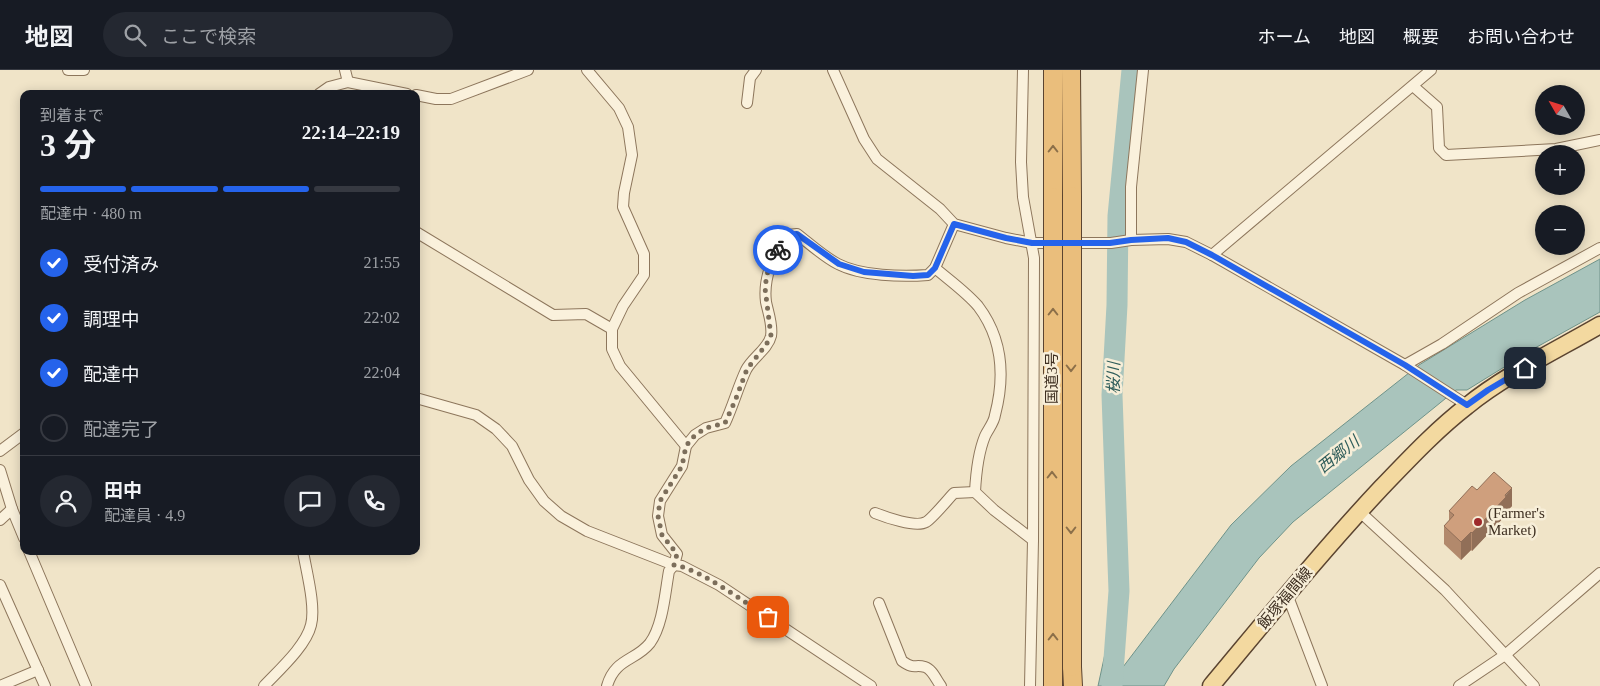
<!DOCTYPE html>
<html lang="ja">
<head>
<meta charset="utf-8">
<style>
	body { margin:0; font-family:"Times New Roman","Noto Sans JP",serif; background:#242831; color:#f1f3f6; height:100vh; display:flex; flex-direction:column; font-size:19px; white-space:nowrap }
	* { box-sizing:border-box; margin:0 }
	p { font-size:16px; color:#9ea1a6 }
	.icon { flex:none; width:28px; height:28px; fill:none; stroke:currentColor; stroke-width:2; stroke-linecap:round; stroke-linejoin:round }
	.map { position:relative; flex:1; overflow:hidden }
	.details { position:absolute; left:20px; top:20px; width:400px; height:465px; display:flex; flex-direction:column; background:#171b24; border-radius:10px; box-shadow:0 2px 12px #0003 }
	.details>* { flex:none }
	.needle { width:32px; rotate:309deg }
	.tools { position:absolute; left:1535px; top:15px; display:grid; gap:10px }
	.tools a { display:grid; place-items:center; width:50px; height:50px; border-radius:50%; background:#171b24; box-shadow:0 2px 12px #0003; font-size:25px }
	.pin { position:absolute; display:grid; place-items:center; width:42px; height:42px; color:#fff; margin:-21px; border-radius:10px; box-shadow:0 2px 8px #0006 }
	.courier { position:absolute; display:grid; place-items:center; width:50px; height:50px; margin:-25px; border:4px solid #2563eb; border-radius:50%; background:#fff; color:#222; box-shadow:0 1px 6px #0007 }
	.headline em { font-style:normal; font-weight:700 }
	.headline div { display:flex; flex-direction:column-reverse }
	.headline { display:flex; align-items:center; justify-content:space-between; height:85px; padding:0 20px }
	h1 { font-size:32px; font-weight:700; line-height:38px }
	.bar { display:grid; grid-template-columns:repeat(4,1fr); gap:8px 5px; align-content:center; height:60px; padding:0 20px }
	.bar i { height:6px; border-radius:4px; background:#363941 }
	.bar .active { background:#2563eb }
	.bar p { grid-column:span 4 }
	.line { display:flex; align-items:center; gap:12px; padding:0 20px; border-top:1px solid #363941 }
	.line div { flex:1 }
	.round { display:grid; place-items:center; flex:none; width:52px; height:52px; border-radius:26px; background:#242831 }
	ol { padding:0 20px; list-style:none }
	li { display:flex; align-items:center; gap:15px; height:55px }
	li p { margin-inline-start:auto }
	li .icon { padding:5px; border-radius:50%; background:#2563eb; color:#fff; stroke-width:4 }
	li:last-child { color:#9ea1a6 }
	li i { width:28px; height:28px; border:2px solid #363941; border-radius:50% }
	header { display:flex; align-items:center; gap:30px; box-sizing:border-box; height:70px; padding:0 25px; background:#171b24; border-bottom:1px solid #363941 }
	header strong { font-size:24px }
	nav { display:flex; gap:28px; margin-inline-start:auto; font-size:18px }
	.search { width:350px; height:45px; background:#242831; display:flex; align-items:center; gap:12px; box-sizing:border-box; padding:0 18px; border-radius:28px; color:#9ea1a6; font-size:19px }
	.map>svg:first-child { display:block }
</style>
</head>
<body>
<header>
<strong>地図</strong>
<div class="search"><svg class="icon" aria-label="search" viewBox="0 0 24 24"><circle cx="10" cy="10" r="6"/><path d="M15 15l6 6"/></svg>ここで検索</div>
<nav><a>ホーム</a><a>地図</a><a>概要</a><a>お問い合わせ</a></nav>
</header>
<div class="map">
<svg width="1600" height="616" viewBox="0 0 1600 616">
	<rect width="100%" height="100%" fill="#f0e4c8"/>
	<!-- water -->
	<path fill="#a9c4bc" stroke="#6f938a" d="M1600 189V242L1535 278 1467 320H1456L1293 452 1259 488 1174 599 1164 616H1098L1108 570 1109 552 1125 551 1121 594 1123 597 1231 455 1291 396 1419 295 1525 230Z"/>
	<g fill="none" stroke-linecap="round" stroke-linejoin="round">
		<!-- river -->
		<path stroke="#a9c4bc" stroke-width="21" d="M1112 616 1119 521 1112 325 1117 235 1118 146 1132 0"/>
		<!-- minor casing -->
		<g stroke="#8d765c" stroke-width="12">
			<g id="minor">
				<path d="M68 0H84"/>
				<path d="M345 0 348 12"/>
				<path d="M587 0 619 38 628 57 632 85 624 123 623 137 644 184V205L623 236 612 259V279L620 296 686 376"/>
				<path d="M833 0 864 69 877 89 940 139 954 154 1006 168 1032 173H1111L1131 170 1168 169 1186 172 1212 185 1405 295 1467 335"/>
				<path d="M1023 0 1021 92 1023 127 1034 188 1033 470 1030 616"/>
				<path d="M1413 16 1437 37 1439 78 1446 85 1556 79 1600 70"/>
				<path d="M319 24 329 17 348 12 407 24"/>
				<path d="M416 25 436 29H451L528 0"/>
				<path d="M747 33 750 8 756 0"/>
				<path d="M416 162 553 245 586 244 612 259"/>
				<path d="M1131 170V117L1143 0"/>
				<path d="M1212 185 1431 0"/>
				<path d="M935 198C949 210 966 222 978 236 1003 269 1005 307 995 345 994 353 988 359 985 366 978 383 976 403 975 422L994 440 1033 470"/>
				<path d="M1405 295 1442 274 1518 223 1600 178"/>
				<path d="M416 328 476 345 496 359 512 376 529 410 544 431 561 446 587 461 674 495 682 496 719 515 871 616"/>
				<path d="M0 381 24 363"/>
				<path d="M0 400 12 439 24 468"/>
				<path d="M1359 441 1445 520 1534 616"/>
				<path d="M875 443C885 447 916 458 926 452 932 449 948 429 954 423L975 422"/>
				<path d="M0 450 12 439"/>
				<path d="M29 481 86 616"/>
				<path d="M0 515 45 616"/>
				<path d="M1287 524 1322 616"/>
				<path d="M879 533 902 591C915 600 914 594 925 597 932 599 937 611 941 616"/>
				<path d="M0 616 38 600"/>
				<path d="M264 616C279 600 306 576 311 555 316 536 306 500 303 481"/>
				<path d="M607 616C615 588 636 591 650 573 663 555 665 523 669 501L674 495 677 484 662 465 658 446 660 431 682 396 686 376 695 365 706 358 725 353C733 336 738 317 746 300 752 288 768 279 771 266 773 255 768 242 766 232 763 209 773 183 788 165L797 164C810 174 824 187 838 194 861 206 902 207 928 205L935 198 954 154"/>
				<path d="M1459 616 1505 585 1600 503"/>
			</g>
		</g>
		<!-- primary casing -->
		<g stroke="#5b4430" stroke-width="19">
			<path id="primary" d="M1211 616C1267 549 1322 481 1382 417 1409 389 1436 360 1467 336 1505 305 1557 280 1600 255"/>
		</g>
		<!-- trunk casing -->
		<g stroke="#5b4430" stroke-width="20">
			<g id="trunk">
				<path d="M1071 0 1072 126"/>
				<path d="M1053 127V0"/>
				<path d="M1072 597 1073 616"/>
			</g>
		</g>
		<!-- minor -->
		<use href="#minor" stroke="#faf1dc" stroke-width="10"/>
		<!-- primary -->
		<use href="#primary" stroke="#f3d9a0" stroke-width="16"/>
		<!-- trunk -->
		<use href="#trunk" stroke="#eabe7c" stroke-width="18"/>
		<!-- trunk-bridge casing -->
		<g stroke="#5b4430" stroke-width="20" stroke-linecap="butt">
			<g id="trunk-bridge">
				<path d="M1072 126V597"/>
				<path d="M1053 127V616"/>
			</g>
		</g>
		<!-- trunk-bridge -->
		<use href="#trunk-bridge" stroke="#eabe7c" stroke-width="18"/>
	</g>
	<!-- wall -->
	<path fill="#b2896c" d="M1512 436 1506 442V445L1472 481 1471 480 1461 490 1444 474V456L1449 451V441Z"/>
	<!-- shaded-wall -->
	<g fill="#916f58">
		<path d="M1512 418V436L1506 442V445L1472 481V463Z"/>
		<path d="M1471 462V480L1461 490V472Z"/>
	</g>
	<!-- building -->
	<path fill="#cf9f7d" stroke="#916f58" d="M1494 402 1512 418 1505 425 1506 427 1472 463 1471 462 1461 472 1444 456 1454 445 1449 441 1472 416 1477 420Z"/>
	<!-- one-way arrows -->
	<defs><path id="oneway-chevron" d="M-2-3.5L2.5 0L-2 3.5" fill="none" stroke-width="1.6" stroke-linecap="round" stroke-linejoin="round" transform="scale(1.25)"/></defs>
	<g stroke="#8b6f49">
		<use href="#oneway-chevron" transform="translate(1053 79) rotate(-90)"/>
		<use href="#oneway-chevron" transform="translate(1053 242) rotate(-90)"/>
		<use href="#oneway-chevron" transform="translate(1071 298) rotate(90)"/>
		<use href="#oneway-chevron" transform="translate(1052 405) rotate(-90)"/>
		<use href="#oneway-chevron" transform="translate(1071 460) rotate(90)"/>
		<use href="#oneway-chevron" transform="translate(1053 567) rotate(-90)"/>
	</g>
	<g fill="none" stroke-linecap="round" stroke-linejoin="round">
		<!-- done -->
		<path stroke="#7c6e5b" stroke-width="5" stroke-dasharray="0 9" d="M768 547C745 533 699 498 674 495L677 484 662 465 658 446 660 431 682 396 686 376 695 365 706 358 725 353 735 331 747 299 766 275 771 266 765 218 767 204 778 180"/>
		<!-- route -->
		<path stroke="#2563eb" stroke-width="6" d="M778 180 788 165 797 164 839 194 864 202 913 206 928 205 935 198 954 154 1006 168 1032 173H1110L1131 170 1168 168 1186 172 1212 185 1405 295 1467 335 1488 320 1525 298"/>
	</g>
	<!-- markers -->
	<circle fill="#9e2a2b" stroke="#f7eed8" stroke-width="2" cx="1478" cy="452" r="5"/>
	<g text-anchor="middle" stroke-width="5" stroke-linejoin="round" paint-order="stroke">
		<!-- street labels -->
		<g font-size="15" fill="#3d2e20" stroke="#f7eed8">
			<text transform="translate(1052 308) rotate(-90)" y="5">国道3号</text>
			<text transform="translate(1285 528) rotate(-50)" y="5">飯塚福間線</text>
		</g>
		<!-- poi labels -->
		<g font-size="15" fill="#3d2e20" stroke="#f7eed8" text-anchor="start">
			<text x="1488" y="448">(Farmer's<tspan x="1488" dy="17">Market)</tspan></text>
		</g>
		<!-- water labels -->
		<g font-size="16" font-style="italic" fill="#2f5d5a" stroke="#f7eed8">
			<text transform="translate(1113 308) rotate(-89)" y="6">桜川</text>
			<text transform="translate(1338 384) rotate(-39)" y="6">西郷川</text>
		</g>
	</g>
</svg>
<div class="tools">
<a><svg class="needle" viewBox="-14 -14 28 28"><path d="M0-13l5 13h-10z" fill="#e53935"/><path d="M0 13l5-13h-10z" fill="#9ea1a6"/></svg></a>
<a>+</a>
<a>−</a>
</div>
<div class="pin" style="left:768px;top:547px;background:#ea580c"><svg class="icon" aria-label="bag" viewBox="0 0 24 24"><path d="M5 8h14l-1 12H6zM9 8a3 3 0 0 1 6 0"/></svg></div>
<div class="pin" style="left:1525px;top:298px;background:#1f2937"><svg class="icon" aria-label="home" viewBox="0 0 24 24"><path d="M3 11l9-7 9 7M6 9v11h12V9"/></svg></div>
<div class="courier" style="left:778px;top:180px"><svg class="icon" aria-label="bike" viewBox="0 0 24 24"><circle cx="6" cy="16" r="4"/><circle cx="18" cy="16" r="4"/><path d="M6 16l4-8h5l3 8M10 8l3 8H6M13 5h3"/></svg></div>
<section class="details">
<div class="headline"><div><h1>3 分</h1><p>到着まで</p></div><em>22:14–22:19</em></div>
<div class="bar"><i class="active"></i><i class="active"></i><i class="active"></i><i></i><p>配達中 · 480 m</p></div>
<ol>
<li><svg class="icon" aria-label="check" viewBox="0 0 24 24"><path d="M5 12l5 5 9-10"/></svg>受付済み<p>21:55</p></li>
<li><svg class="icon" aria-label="check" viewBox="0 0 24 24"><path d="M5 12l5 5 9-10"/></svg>調理中<p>22:02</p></li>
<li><svg class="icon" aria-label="check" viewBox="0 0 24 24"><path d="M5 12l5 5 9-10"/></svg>配達中<p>22:04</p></li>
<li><i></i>配達完了</li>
</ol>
<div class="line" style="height:90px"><a class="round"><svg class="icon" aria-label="person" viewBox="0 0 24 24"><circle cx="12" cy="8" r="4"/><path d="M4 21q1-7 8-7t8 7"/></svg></a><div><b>田中</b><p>配達員 · 4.9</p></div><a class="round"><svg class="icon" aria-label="chat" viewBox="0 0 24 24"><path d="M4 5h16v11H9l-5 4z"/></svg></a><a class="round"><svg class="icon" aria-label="phone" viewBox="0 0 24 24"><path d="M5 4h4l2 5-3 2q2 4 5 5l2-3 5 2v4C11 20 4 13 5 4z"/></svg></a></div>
</section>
</div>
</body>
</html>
